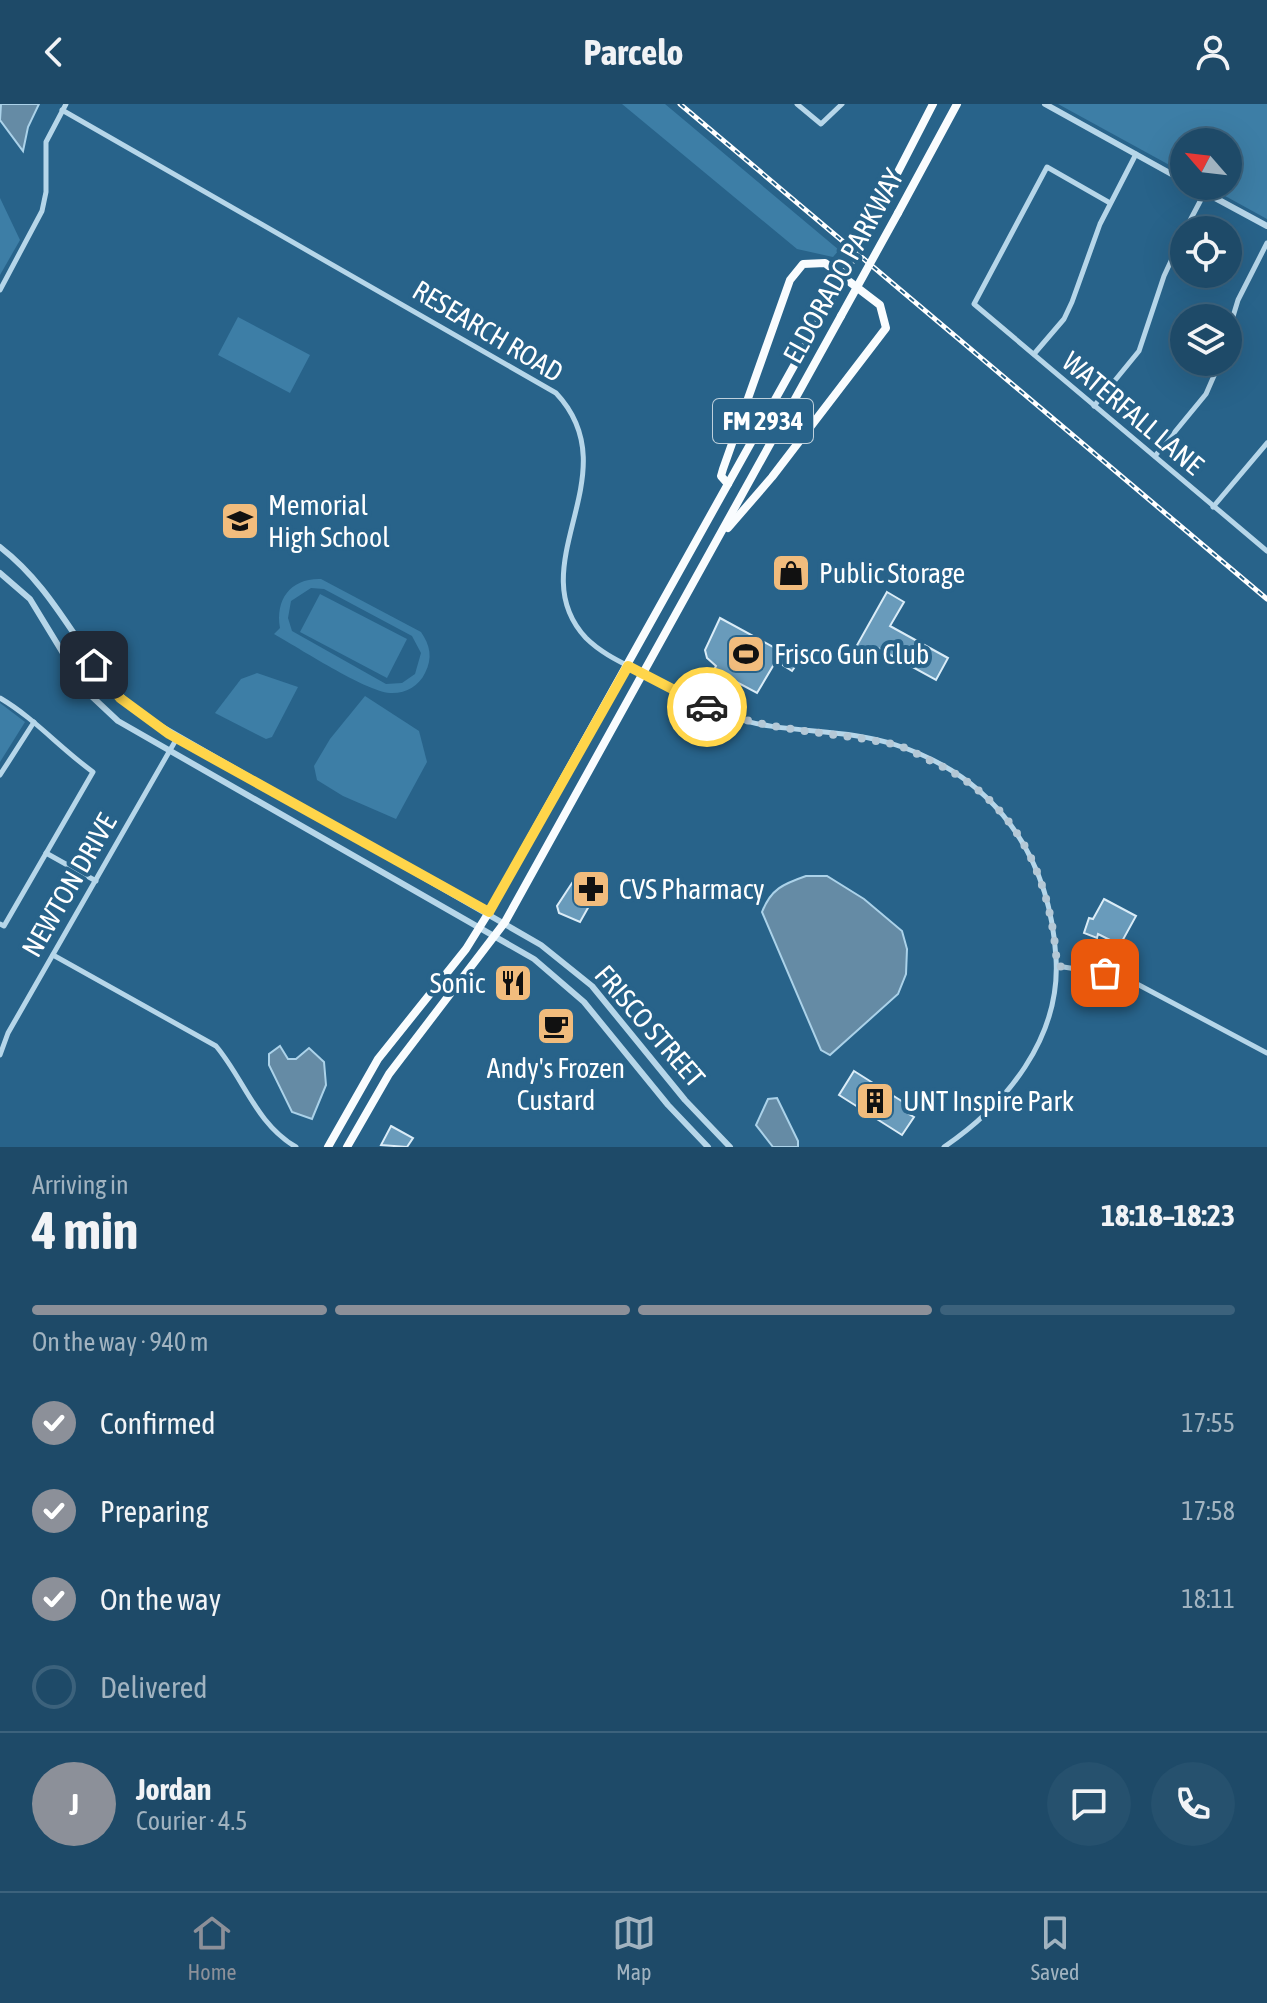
<!DOCTYPE html>
<html lang="en">
<head>
<meta charset="utf-8">
<style>
	body { margin:0; font-family:"Asap Condensed",sans-serif; background:#26516e; color:#f1f3f6; height:100vh; display:flex; flex-direction:column; font-size:30px; white-space:nowrap }
	* { box-sizing:border-box; margin:0 }
	p { font-size:26px; color:#a1b3c0 }
	.icon { flex:none; width:44px; height:44px; fill:none; stroke:currentColor; stroke-width:2; stroke-linecap:round; stroke-linejoin:round }
	.map { position:relative; height:1043px; overflow:hidden }
	.sheet { display:flex; flex-direction:column; background:#1e4a68; flex:1 }
	.sheet>* { flex:none }
	.needle { width:52px; rotate:298deg }
	.fabs { position:absolute; left:1170px; top:24px; display:grid; gap:16px }
	.fabs a { display:grid; place-items:center; width:72px; height:72px; border-radius:50%; background:#1e4a68; box-shadow:0 8px 32px #0002,0 0 0 2px #3c627c; font-size:40px }
	.pin { position:absolute; display:grid; place-items:center; width:68px; height:68px; color:#fff; margin:-34px; border-radius:16px; box-shadow:0 4px 12px #0006 }
	.courier { position:absolute; display:grid; place-items:center; width:80px; height:80px; margin:-40px; border:6px solid #ffd54a; border-radius:50%; background:#fff; color:#222; box-shadow:0 2px 10px #0007 }
	.overview em { font-style:normal; font-weight:700 }
	.overview div { display:flex; flex-direction:column-reverse }
	.overview { display:flex; align-items:center; justify-content:space-between; height:136px; padding:0 32px }
	h1 { font-size:52px; font-weight:700; line-height:60px }
	.bar { display:grid; grid-template-columns:repeat(4,1fr); gap:12px 8px; align-content:center; height:96px; padding:0 32px }
	.bar i { height:10px; border-radius:6px; background:#3c627c }
	.bar .active { background:#8c9099 }
	.bar p { grid-column:span 4 }
	.line { display:flex; align-items:center; gap:20px; padding:0 32px; border-top:2px solid #3c627c }
	.line div { flex:1 }
	.round { display:grid; place-items:center; flex:none; width:84px; height:84px; border-radius:42px; background:#26516e }
	ol { padding:0 32px; list-style:none }
	li { display:flex; align-items:center; gap:24px; height:88px }
	li p { margin-inline-start:auto }
	li .icon { padding:8px; border-radius:50%; background:#8c9099; color:#fff; stroke-width:4 }
	li:last-child { color:#a1b3c0 }
	li i { width:44px; height:44px; border:4px solid #3c627c; border-radius:50% }
	header { display:flex; justify-content:space-between; align-items:center; height:104px; padding:0 32px; background:#1e4a68; font-size:36px; font-weight:700 }
	.menu { display:flex; justify-content:space-around; align-items:center; height:112px; border-top:2px solid #3c627c; background:#1e4a68; font-size:22px; color:#a1b3c0 }
	.menu a { display:grid; justify-items:center; gap:4px }
	.menu .active { color:#8c9099 }
	.map>svg:first-child { display:block }
</style>
</head>
<body>
<header><svg class="icon" aria-label="back" viewBox="0 0 24 24"><path d="M15 5l-7 7 7 7"/></svg>Parcelo<svg class="icon" aria-label="person" viewBox="0 0 24 24"><circle cx="12" cy="8" r="4"/><path d="M4 21q1-7 8-7t8 7"/></svg></header>
<div class="map">
<svg width="1267" height="1043" viewBox="0 0 1267 1043">
	<rect width="100%" height="100%" fill="#28638a"/>
	<!-- green -->
	<g fill="#3d7ea6" fill-rule="evenodd">
		<path d="M622 0H665L839 146 833 153 797 145Z"/>
		<path d="M1058 0H1267V115L1207 82H1228V38H1184V69Z"/>
		<path d="M0 94 20 136 0 171Z"/>
		<path d="M238 213 310 251 290 289 218 251Z"/>
		<path d="M321 475 421 528C430 541 433 554 425 569 419 582 405 590 390 589 365 587 299 544 274 530L280 524C275 495 291 474 321 475ZM311 484 324 485 412 532 421 549 415 570 402 579 386 580 292 527 288 514 291 497Z"/>
		<path d="M320 490 407 535 387 574 300 528Z"/>
		<path d="M257 569 298 583 272 633 266 635 215 609 241 575Z"/>
		<path d="M365 592 419 627 427 658 396 715 343 692 317 676 314 662 330 635Z"/>
		<path d="M0 599 25 618 0 658Z"/>
	</g>
	<!-- water -->
	<g fill="#658ba5" stroke="#abd2e9" stroke-width="2">
		<path d="M1 0H39L28 23 23 47 0 16Z"/>
		<path d="M806 772H827L864 795 902 827 907 845 906 870 898 890 830 951 821 946 762 808C771 785 783 780 806 772Z"/>
		<path d="M280 942 288 955H296L309 944 324 958 326 981 312 1015 292 1008 269 961V950Z"/>
		<path d="M777 994 798 1037V1043H773L756 1021 768 995Z"/>
	</g>
	<!-- building -->
	<g fill="#699bbb" stroke="#daecf7" stroke-width="2">
		<path d="M887 488 904 498 890 522 948 554 936 576 878 544 874 553 856 543Z"/>
		<path d="M720 514 799 557 792 567 776 557 757 589 714 566 716 562 707 554 705 546Z"/>
		<path d="M576 773 598 786 580 818 559 809 557 802Z"/>
		<path d="M1104 795 1136 812 1120 841 1098 830 1097 834 1084 829 1089 814 1093 815Z"/>
		<path d="M507 868 529 884 522 893 504 880 506 877 502 874Z"/>
		<path d="M854 967 911 1003 907 1009 914 1013 902 1031 839 991Z"/>
		<path d="M391 1022 413 1034 407 1043 381 1041Z"/>
	</g>
	<g fill="none" stroke-linecap="round" stroke-linejoin="round">
		<!-- minor -->
		<g stroke="#b6d6e9" stroke-width="5">
			<path d="M797 0 821 20 842 0"/>
			<path d="M62 6 556 289C632 370 518 461 586 534 602 550 623 559 642 569 671 584 698 602 729 612 782 631 843 623 896 641 995 673 1050 752 1056 854 1061 934 1006 1001 944 1043"/>
			<path d="M1110 99 1047 63 974 200 1267 447"/>
			<path d="M1185 126 1205 88"/>
			<path d="M0 186 42 107 46 88V38L66 0"/>
			<path d="M1228 229 1238 196 1267 139"/>
			<path d="M1034 250 1064 215 1072 198 1100 120 1136 50"/>
			<path d="M1094 302 1139 247 1164 172 1184 129"/>
			<path d="M1155 352 1206 290 1220 258"/>
			<path d="M1213 403 1267 339"/>
			<path d="M0 594C34 614 60 644 93 668L4 822 0 820"/>
			<path d="M0 671 34 618"/>
			<path d="M46 749 96 777"/>
			<path d="M53 851 216 942C244 975 256 1020 296 1043"/>
			<path d="M1057 862 1122 872 1267 949"/>
			<path d="M0 951 8 929 177 634"/>
		</g>
		<!-- tertiary -->
		<g stroke="#b6d6e9" stroke-width="6">
			<path d="M1045 0 1184 77"/>
			<path d="M1193 82 1267 122"/>
			<path d="M0 443C62 491 81 558 138 609L541 841 592 882 685 996 730 1043"/>
			<path d="M0 469 30 495 86 587 118 617 534 855 584 898 668 1001 708 1043"/>
		</g>
		<!-- primary -->
		<g stroke="#f9fcfe" stroke-width="8">
			<path d="M883 97 933 0"/>
			<path d="M898 109 957 0"/>
			<path d="M728 380 721 372 723 365 790 176 803 160 825 159 880 201 886 224 772 373 728 424"/>
			<path d="M328 1043 378 955 466 845 489 808 829 199"/>
			<path d="M347 1043 389 970 505 818 841 212"/>
		</g>
		<!-- rail casing -->
		<g stroke="#fff" stroke-width="5">
			<path id="rail" d="M680 0 1267 495"/>
		</g>
		<!-- rail -->
		<use href="#rail" stroke="#28638a" stroke-width="2" stroke-dasharray="6" stroke-linecap="butt"/>
		<!-- primary-bridge -->
		<g stroke="#f9fcfe" stroke-width="8">
			<path d="M829 199 883 97"/>
			<path d="M841 212 898 109"/>
		</g>
	</g>
	<g fill="none" stroke-linecap="round" stroke-linejoin="round">
		<!-- done -->
		<path stroke="#b4c8d6" stroke-width="8" stroke-dasharray="0 14.4" d="M707 603C765 628 830 627 892 640 905 642 918 651 931 657 1016 696 1051 771 1057 862L1105 869"/>
		<!-- route -->
		<path stroke="#ffd54a" stroke-width="10" d="M94 561 120 594 169 630 489 808 628 562 707 603"/>
	</g>
	<!-- icons -->
	<defs>
		<g id="school-square" transform="scale(2)"><rect x="-9" y="-9" width="18" height="18" rx="4" fill="#f1bc7d" stroke="#28638a"/><path d="M0-5L7-2L0 1L-7-2ZM-4 1L0 2.5L4 1V4Q0 6-4 4Z" fill="#111"/></g>
		<g id="shop-square" transform="scale(2)"><rect x="-9" y="-9" width="18" height="18" rx="4" fill="#f1bc7d" stroke="#28638a"/><path d="M-5-2.5h2.3a2.7 3.5 0 0 1 5.4 0H5L5.5 6h-11ZM-1.5-2.5h3a1.5 2.3 0 0 0-3 0Z" fill="#111"/></g>
		<g id="stadium-square" transform="scale(2)"><rect x="-9" y="-9" width="18" height="18" rx="4" fill="#f1bc7d" stroke="#28638a"/><path d="M0-5a6.5 5 0 1 0 0 10a6.5 5 0 1 0 0-10ZM-3.5-1.8h7v3.6h-7Z" fill="#111"/></g>
		<g id="pharmacy-square" transform="scale(2)"><rect x="-9" y="-9" width="18" height="18" rx="4" fill="#f1bc7d" stroke="#28638a"/><path d="M-2-6h4v4h4v4h-4v4h-4v-4h-4v-4h4Z" fill="#111"/></g>
		<g id="restaurant-square" transform="scale(2)"><rect x="-9" y="-9" width="18" height="18" rx="4" fill="#f1bc7d" stroke="#28638a"/><path d="M-5-6h1v4h1v-4h1v4h1v-4h1v5L-1.5 .5V6h-2V.5L-5-1ZM5-6V6H3V1.5H1.5Q1.5-4 5-6Z" fill="#111"/></g>
		<g id="cafe-square" transform="scale(2)"><rect x="-9" y="-9" width="18" height="18" rx="4" fill="#f1bc7d" stroke="#28638a"/><path d="M-5.5-4.5H6V0H3Q3 3.5 0 3.5H-2.5Q-5.5 3.5-5.5 0ZM3-3.2v2h1.7v-2ZM-6 4.5H4V6H-6Z" fill="#111"/></g>
		<g id="building-square" transform="scale(2)"><rect x="-9" y="-9" width="18" height="18" rx="4" fill="#f1bc7d" stroke="#28638a"/><path d="M-4-6H4V6H1V3H-1V6H-4ZM-2.5-4.3h1.7v1.8h-1.7ZM.8-4.3h1.7v1.8H.8ZM-2.5-1h1.7V.8h-1.7ZM.8-1h1.7V.8H.8Z" fill="#111"/></g>
	</defs>
	<g fill-rule="evenodd">
		<use href="#school-square" x="240" y="417"/>
		<use href="#shop-square" x="791" y="469"/>
		<use href="#stadium-square" x="746" y="550"/>
		<use href="#pharmacy-square" x="591" y="785"/>
		<use href="#restaurant-square" x="513" y="879"/>
		<use href="#cafe-square" x="556" y="922"/>
		<use href="#building-square" x="875" y="997"/>
	</g>
	<g text-anchor="middle" stroke-width="8" stroke-linejoin="round" paint-order="stroke">
		<!-- shield labels -->
		<rect fill="#28638a" stroke="#bed0dc" stroke-width="2" x="713" y="295" width="100" height="44" rx="6"/>
		<g font-size="26" font-weight="bold" fill="#fff">
			<text x="763" y="326">FM 2934</text>
		</g>
		<!-- street labels -->
		<g font-size="28" fill="#fff" stroke="#28638a">
			<text transform="translate(843 162) rotate(-61)" y="10">ELDORADO PARKWAY</text>
			<text transform="translate(488 227) rotate(31)" y="10">RESEARCH ROAD</text>
			<text transform="translate(1133 309) rotate(40)" y="10">WATERFALL LANE</text>
			<text transform="translate(69 781) rotate(-60)" y="10">NEWTON DRIVE</text>
			<text transform="translate(650 922) rotate(49)" y="10">FRISCO STREET</text>
		</g>
		<!-- poi labels -->
		<g font-size="28" fill="#fff" stroke="#28638a" text-anchor="start">
			<text x="268" y="411">Memorial<tspan x="268" dy="32">High School</tspan></text>
			<text x="819" y="479">Public Storage</text>
			<text x="774" y="560">Frisco Gun Club</text>
			<text x="619" y="795">CVS Pharmacy</text>
			<text x="485" y="889" text-anchor="end">Sonic</text>
			<text x="556" y="974" text-anchor="middle">Andy's Frozen<tspan x="556" dy="32">Custard</tspan></text>
			<text x="903" y="1007">UNT Inspire Park</text>
		</g>
	</g>
</svg>
<div class="fabs">
<a><svg class="needle" viewBox="-14 -14 28 28"><path d="M0-13l5 13h-10z" fill="#e53935"/><path d="M0 13l5-13h-10z" fill="#a1b3c0"/></svg></a>
<a><svg class="icon" aria-label="locate" viewBox="0 0 24 24"><circle cx="12" cy="12" r="6"/><path d="M12 2v4M12 18v4M2 12h4M18 12h4"/></svg></a>
<a><svg class="icon" aria-label="layers" viewBox="0 0 24 24"><path d="M12 4l9 5-9 5-9-5zM3 14l9 5 9-5"/></svg></a>
</div>
<div class="pin" style="left:1105px;top:869px;background:#ea580c"><svg class="icon" aria-label="bag" viewBox="0 0 24 24"><path d="M5 8h14l-1 12H6zM9 8a3 3 0 0 1 6 0"/></svg></div>
<div class="pin" style="left:94px;top:561px;background:#1f2937"><svg class="icon" aria-label="home" viewBox="0 0 24 24"><path d="M3 11l9-7 9 7M6 9v11h12V9"/></svg></div>
<div class="courier" style="left:707px;top:603px"><svg class="icon" aria-label="car" viewBox="0 0 24 24"><path d="M5 17H2v-5l4-1 3-4h7l3 4 3 1v5h-3M9 17h6M6 11h13"/><circle cx="7" cy="17" r="2"/><circle cx="17" cy="17" r="2"/></svg></div>
</div>
<section class="sheet">
<div class="overview"><div><h1>4 min</h1><p>Arriving in</p></div><em>18:18–18:23</em></div>
<div class="bar"><i class="active"></i><i class="active"></i><i class="active"></i><i></i><p>On the way · 940 m</p></div>
<ol>
<li><svg class="icon" aria-label="check" viewBox="0 0 24 24"><path d="M5 12l5 5 9-10"/></svg>Confirmed<p>17:55</p></li>
<li><svg class="icon" aria-label="check" viewBox="0 0 24 24"><path d="M5 12l5 5 9-10"/></svg>Preparing<p>17:58</p></li>
<li><svg class="icon" aria-label="check" viewBox="0 0 24 24"><path d="M5 12l5 5 9-10"/></svg>On the way<p>18:11</p></li>
<li><i></i>Delivered</li>
</ol>
<div class="line" style="height:144px"><b class="round" style="background:#8c9099;color:#fff">J</b><div><b>Jordan</b><p>Courier · 4.5</p></div><a class="round"><svg class="icon" aria-label="chat" viewBox="0 0 24 24"><path d="M4 5h16v11H9l-5 4z"/></svg></a><a class="round"><svg class="icon" aria-label="phone" viewBox="0 0 24 24"><path d="M5 4h4l2 5-3 2q2 4 5 5l2-3 5 2v4C11 20 4 13 5 4z"/></svg></a></div>
</section>
<nav class="menu">
<a class="active"><svg class="icon" aria-label="home" viewBox="0 0 24 24"><path d="M3 11l9-7 9 7M6 9v11h12V9"/></svg>Home</a>
<a><svg class="icon" aria-label="map" viewBox="0 0 24 24"><path d="M3 6l6-2 6 2 6-2v14l-6 2-6-2-6 2zM9 4v14M15 6v14"/></svg>Map</a>
<a><svg class="icon" aria-label="saved" viewBox="0 0 24 24"><path d="M7 4h10v16l-5-4-5 4z"/></svg>Saved</a>
</nav>
</body>
</html>
